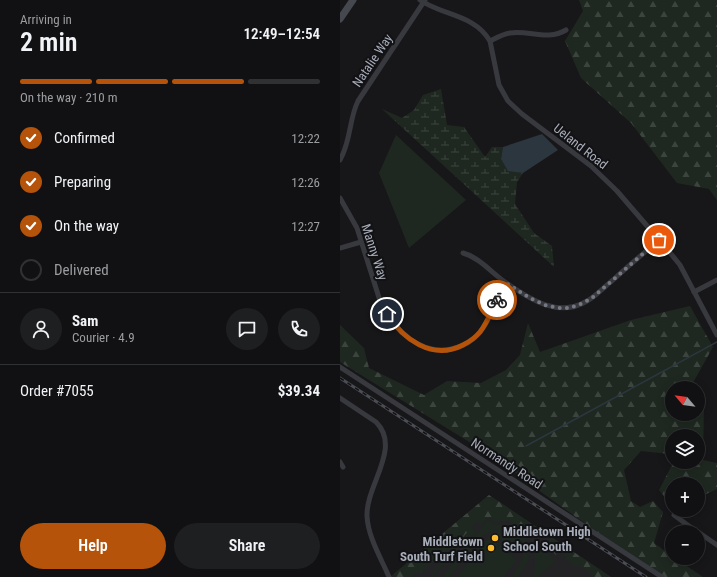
<!DOCTYPE html>
<html lang="en">
<head>
<meta charset="utf-8">
<style>
	body { margin:0; font-family:"Roboto Condensed",sans-serif; background:#1e1f21; color:#f1f3f6; height:100vh; display:flex; flex-direction:column; font-size:15px; white-space:nowrap }
	* { box-sizing:border-box; margin:0 }
	p { font-size:13px; color:#9c9da0 }
	.icon { flex:none; width:22px; height:22px; fill:none; stroke:currentColor; stroke-width:2; stroke-linecap:round; stroke-linejoin:round }
	.map { position:relative; flex:1; overflow:hidden }
	.panel { display:flex; flex-direction:column; background:#111113; width:340px }
	.panel>* { flex:none }
	.needle { width:26px; rotate:299deg }
	.buttons { position:absolute; left:325px; top:381px; display:grid; gap:8px }
	.buttons a { display:grid; place-items:center; width:40px; height:40px; border-radius:50%; background:#111113; box-shadow:0 2px 10px #0003,0 0 0 1px #303133; font-size:20px }
	.pin { position:absolute; display:grid; place-items:center; width:34px; height:34px; color:#fff; margin:-17px; border:2px solid #fff; border-radius:50%; box-shadow:0 1px 4px #0007 }
	.courier { position:absolute; display:grid; place-items:center; width:40px; height:40px; margin:-20px; border:3px solid #b45309; border-radius:50%; background:#fff; color:#222; box-shadow:0 1px 5px #0007 }
	.head em { font-style:normal; font-weight:600 }
	.head div { display:flex; flex-direction:column-reverse }
	.head { display:flex; align-items:center; justify-content:space-between; height:68px; padding:0 20px }
	h1 { font-size:26px; font-weight:600; line-height:30px }
	.bar { display:grid; grid-template-columns:repeat(4,1fr); gap:6px 4px; align-content:center; height:48px; padding:0 20px }
	.bar i { height:5px; border-radius:3px; background:#303133 }
	.bar .on { background:#b45309 }
	.bar p { grid-column:span 4 }
	.line { display:flex; align-items:center; gap:10px; padding:0 20px; border-top:1px solid #303133 }
	.line div { flex:1 }
	.round { display:grid; place-items:center; flex:none; width:42px; height:42px; border-radius:21px; background:#1e1f21 }
	ol { padding:0 20px; list-style:none }
	li { display:flex; align-items:center; gap:12px; height:44px }
	li p { margin-inline-start:auto }
	li .icon { padding:4px; border-radius:50%; background:#b45309; color:#fff; stroke-width:4 }
	li:last-child { color:#9c9da0 }
	li i { width:22px; height:22px; border:2px solid #303133; border-radius:50% }
	.button { display:flex; gap:8px; margin-top:auto; padding:8px 20px }
	.button a { flex:1; height:46px; border-radius:24px; background:#b45309; color:#fff; font-size:16px; font-weight:600; line-height:46px; text-align:center }
	.button a+a { background:#1e1f21; color:#f1f3f6 }
	main { display:flex; flex:1; min-height:0 }
	.map>svg:first-child { display:block }
</style>
</head>
<body>
<main>
<section class="panel">
<div class="head"><div><h1>2 min</h1><p>Arriving in</p></div><em>12:49–12:54</em></div>
<div class="bar"><i class="on"></i><i class="on"></i><i class="on"></i><i></i><p>On the way · 210 m</p></div>
<ol>
<li><svg class="icon" aria-label="check" viewBox="0 0 24 24"><path d="M5 12l5 5 9-10"/></svg>Confirmed<p>12:22</p></li>
<li><svg class="icon" aria-label="check" viewBox="0 0 24 24"><path d="M5 12l5 5 9-10"/></svg>Preparing<p>12:26</p></li>
<li><svg class="icon" aria-label="check" viewBox="0 0 24 24"><path d="M5 12l5 5 9-10"/></svg>On the way<p>12:27</p></li>
<li><i></i>Delivered</li>
</ol>
<div class="line" style="height:72px"><a class="round"><svg class="icon" aria-label="person" viewBox="0 0 24 24"><circle cx="12" cy="8" r="4"/><path d="M4 21q1-7 8-7t8 7"/></svg></a><div><b>Sam</b><p>Courier · 4.9</p></div><a class="round"><svg class="icon" aria-label="chat" viewBox="0 0 24 24"><path d="M4 5h16v11H9l-5 4z"/></svg></a><a class="round"><svg class="icon" aria-label="phone" viewBox="0 0 24 24"><path d="M5 4h4l2 5-3 2q2 4 5 5l2-3 5 2v4C11 20 4 13 5 4z"/></svg></a></div>
<div class="line" style="height:52px"><div>Order #7055</div><b>$39.34</b></div>
<div class="button"><a>Help</a><a>Share</a></div>
</section>
<div class="map">
<svg width="377" height="577" viewBox="0 0 377 577">
	<defs>
		<pattern id="forest-firs" width="22" height="20" patternUnits="userSpaceOnUse"><rect width="22" height="20" fill="#1e2820"/><path d="M5 1l3.5 6h-7zM16 11l3.5 6h-7z" fill="#3c443e"/></pattern>
		<pattern id="wetland-marsh" width="20" height="14" patternUnits="userSpaceOnUse"><rect width="20" height="14" fill="#1e2820"/><path d="M1 5h8M5 5V1M11 12h8M15 12V8" fill="none" stroke="#3c443e"/></pattern>
	</defs>
	<rect width="100%" height="100%" fill="#171719"/>
	<!-- built -->
	<path fill="#232326" d="M149 495 271 577H50Z"/>
	<!-- grass -->
	<g fill="#1e2820">
		<path d="M56 135 126 200 69 248 39 173Z"/>
		<path d="M162 515 174 523 162 521 154 522 149 518H147L141 526 136 522 131 527 136 531 130 539 129 537 126 535 93 577H90L134 519Z"/>
		<path d="M148 520 154 525C175 523 192 540 188 561 186 567 182 572 178 577H171C178 568 184 561 183 550L175 551 158 537V530H157L147 533 142 536 109 577H102Z"/>
		<path d="M149 537 177 560 164 577H117Z"/>
		<path d="M194 548C203 548 212 554 215 562L207 568 199 577H192L195 569Z"/>
	</g>
	<!-- forest -->
	<g fill="url(#forest-firs)" fill-rule="evenodd">
		<path d="M239 0H377V200L369 189 337 183 291 123 241 78 225 41 243 11Z"/>
		<path d="M350 306 373 347 350 388H332V414H358V398L364 406 363 460 377 463V489L358 498V484H332V506L319 490 332 465 329 454 301 451 284 470 291 501 300 507 313 501 323 512 314 543 332 556V558H335L363 577H324L293 558 183 479 160 461 0 362V325L24 348 29 368 84 395 107 381 141 383 166 370 180 355 188 323 200 352 291 320ZM332 436H358V462H332Z"/>
		<path d="M149 495 271 577H253L244 567 235 566 227 560 224 553 221 552 216 555 208 547 210 538 189 536 182 528 161 516 137 520 115 547 104 551 79 574H73V577H55L54 574Z"/>
	</g>
	<!-- wetland -->
	<path fill="url(#wetland-marsh)" d="M101 89 107 125 124 127 145 157 152 147H163L161 159 168 170 183 173 177 182 175 204 194 233 212 246 214 267 42 109 62 118 74 110 83 95Z"/>
	<!-- water -->
	<path fill="#2c363e" d="M202 134 218 150 183 173 168 171 161 159 163 147Z"/>
	<g fill="none" stroke-linecap="round" stroke-linejoin="round">
		<!-- stream -->
		<path stroke="#2c363e" stroke-width="1.5" d="M186 446 377 342"/>
		<!-- minor -->
		<g stroke="#38393e" stroke-width="5">
			<path d="M80 0C103 16 134 14 150 41L159 85 168 101 182 114 251 166 277 191 327 249 340 265 377 335"/>
			<path d="M150 41C156 38 163 34 170 33 189 30 208 41 226 30"/>
			<path d="M0 160C11 141 9 119 18 101L85 0"/>
			<path d="M0 198 17 228 41 304C55 330 79 355 111 349 122 347 133 341 140 332 151 318 158 299 166 283"/>
			<path d="M0 248 21 242"/>
			<path d="M123 253C141 258 152 274 168 284 191 300 219 318 247 301 256 296 264 287 273 280 288 266 304 253 319 240"/>
			<path d="M354 292 377 280"/>
			<path d="M0 367 322 577"/>
			<path d="M0 398 36 422C62 448 26 485 27 516 28 537 41 558 49 577"/>
			<path d="M0 462 3 467"/>
			<path d="M334 515 357 532"/>
			<path d="M358 532 377 545"/>
		</g>
		<!-- secondary -->
		<path stroke="#45484f" stroke-width="7" d="M0 19 13 0"/>
		<!-- rail casing -->
		<g stroke="#4a4d54" stroke-width="3">
			<path id="rail" d="M0 378 306 577"/>
		</g>
		<!-- rail -->
		<use href="#rail" stroke="#121214" stroke-width="1.5" stroke-dasharray="4.5" stroke-linecap="butt"/>
	</g>
	<g fill="none" stroke-linecap="round" stroke-linejoin="round">
		<!-- done -->
		<path stroke="#757882" stroke-width="4" stroke-dasharray="0 7.2" d="M157 300 166 283 190 298 207 306 220 308H230L243 303 252 298 319 240"/>
		<!-- route -->
		<path stroke="#b45309" stroke-width="5" d="M47 314C63 339 92 361 123 345 129 342 135 338 140 332 147 323 152 310 157 300"/>
	</g>
	<!-- markers -->
	<g fill="#fdba2b" stroke="#121214" stroke-width="1.5">
		<circle cx="155" cy="538" r="4"/>
		<circle cx="151" cy="548" r="4"/>
	</g>
	<g text-anchor="middle" stroke-width="4" stroke-linejoin="round" paint-order="stroke">
		<!-- street labels -->
		<g font-size="13" fill="#a8adba" stroke="#121214">
			<text transform="translate(32 60) rotate(-56)" y="5">Natalie Way</text>
			<text transform="translate(241 146) rotate(38)" y="5">Ueland Road</text>
			<text transform="translate(35 252) rotate(72)" y="5">Manny Way</text>
			<text transform="translate(167 463) rotate(33)" y="5">Normandy Road</text>
		</g>
		<!-- poi labels -->
		<g font-size="13" font-weight="bold" fill="#a8adba" stroke="#121214" text-anchor="start">
			<text x="163" y="536">Middletown High<tspan x="163" dy="15">School South</tspan></text>
			<text x="143" y="546" text-anchor="end">Middletown<tspan x="143" dy="15">South Turf Field</tspan></text>
		</g>
	</g>
</svg>
<div class="buttons">
<a><svg class="needle" viewBox="-14 -14 28 28"><path d="M0-13l5 13h-10z" fill="#e53935"/><path d="M0 13l5-13h-10z" fill="#9c9da0"/></svg></a>
<a><svg class="icon" aria-label="layers" viewBox="0 0 24 24"><path d="M12 4l9 5-9 5-9-5zM3 14l9 5 9-5"/></svg></a>
<a>+</a>
<a>−</a>
</div>
<div class="pin" style="left:319px;top:240px;background:#ea580c"><svg class="icon" aria-label="bag" viewBox="0 0 24 24"><path d="M5 8h14l-1 12H6zM9 8a3 3 0 0 1 6 0"/></svg></div>
<div class="pin" style="left:47px;top:314px;background:#1f2937"><svg class="icon" aria-label="home" viewBox="0 0 24 24"><path d="M3 11l9-7 9 7M6 9v11h12V9"/></svg></div>
<div class="courier" style="left:157px;top:300px"><svg class="icon" aria-label="bike" viewBox="0 0 24 24"><circle cx="6" cy="16" r="4"/><circle cx="18" cy="16" r="4"/><path d="M6 16l4-8h5l3 8M10 8l3 8H6M13 5h3"/></svg></div>
</div>
</main>
</body>
</html>
